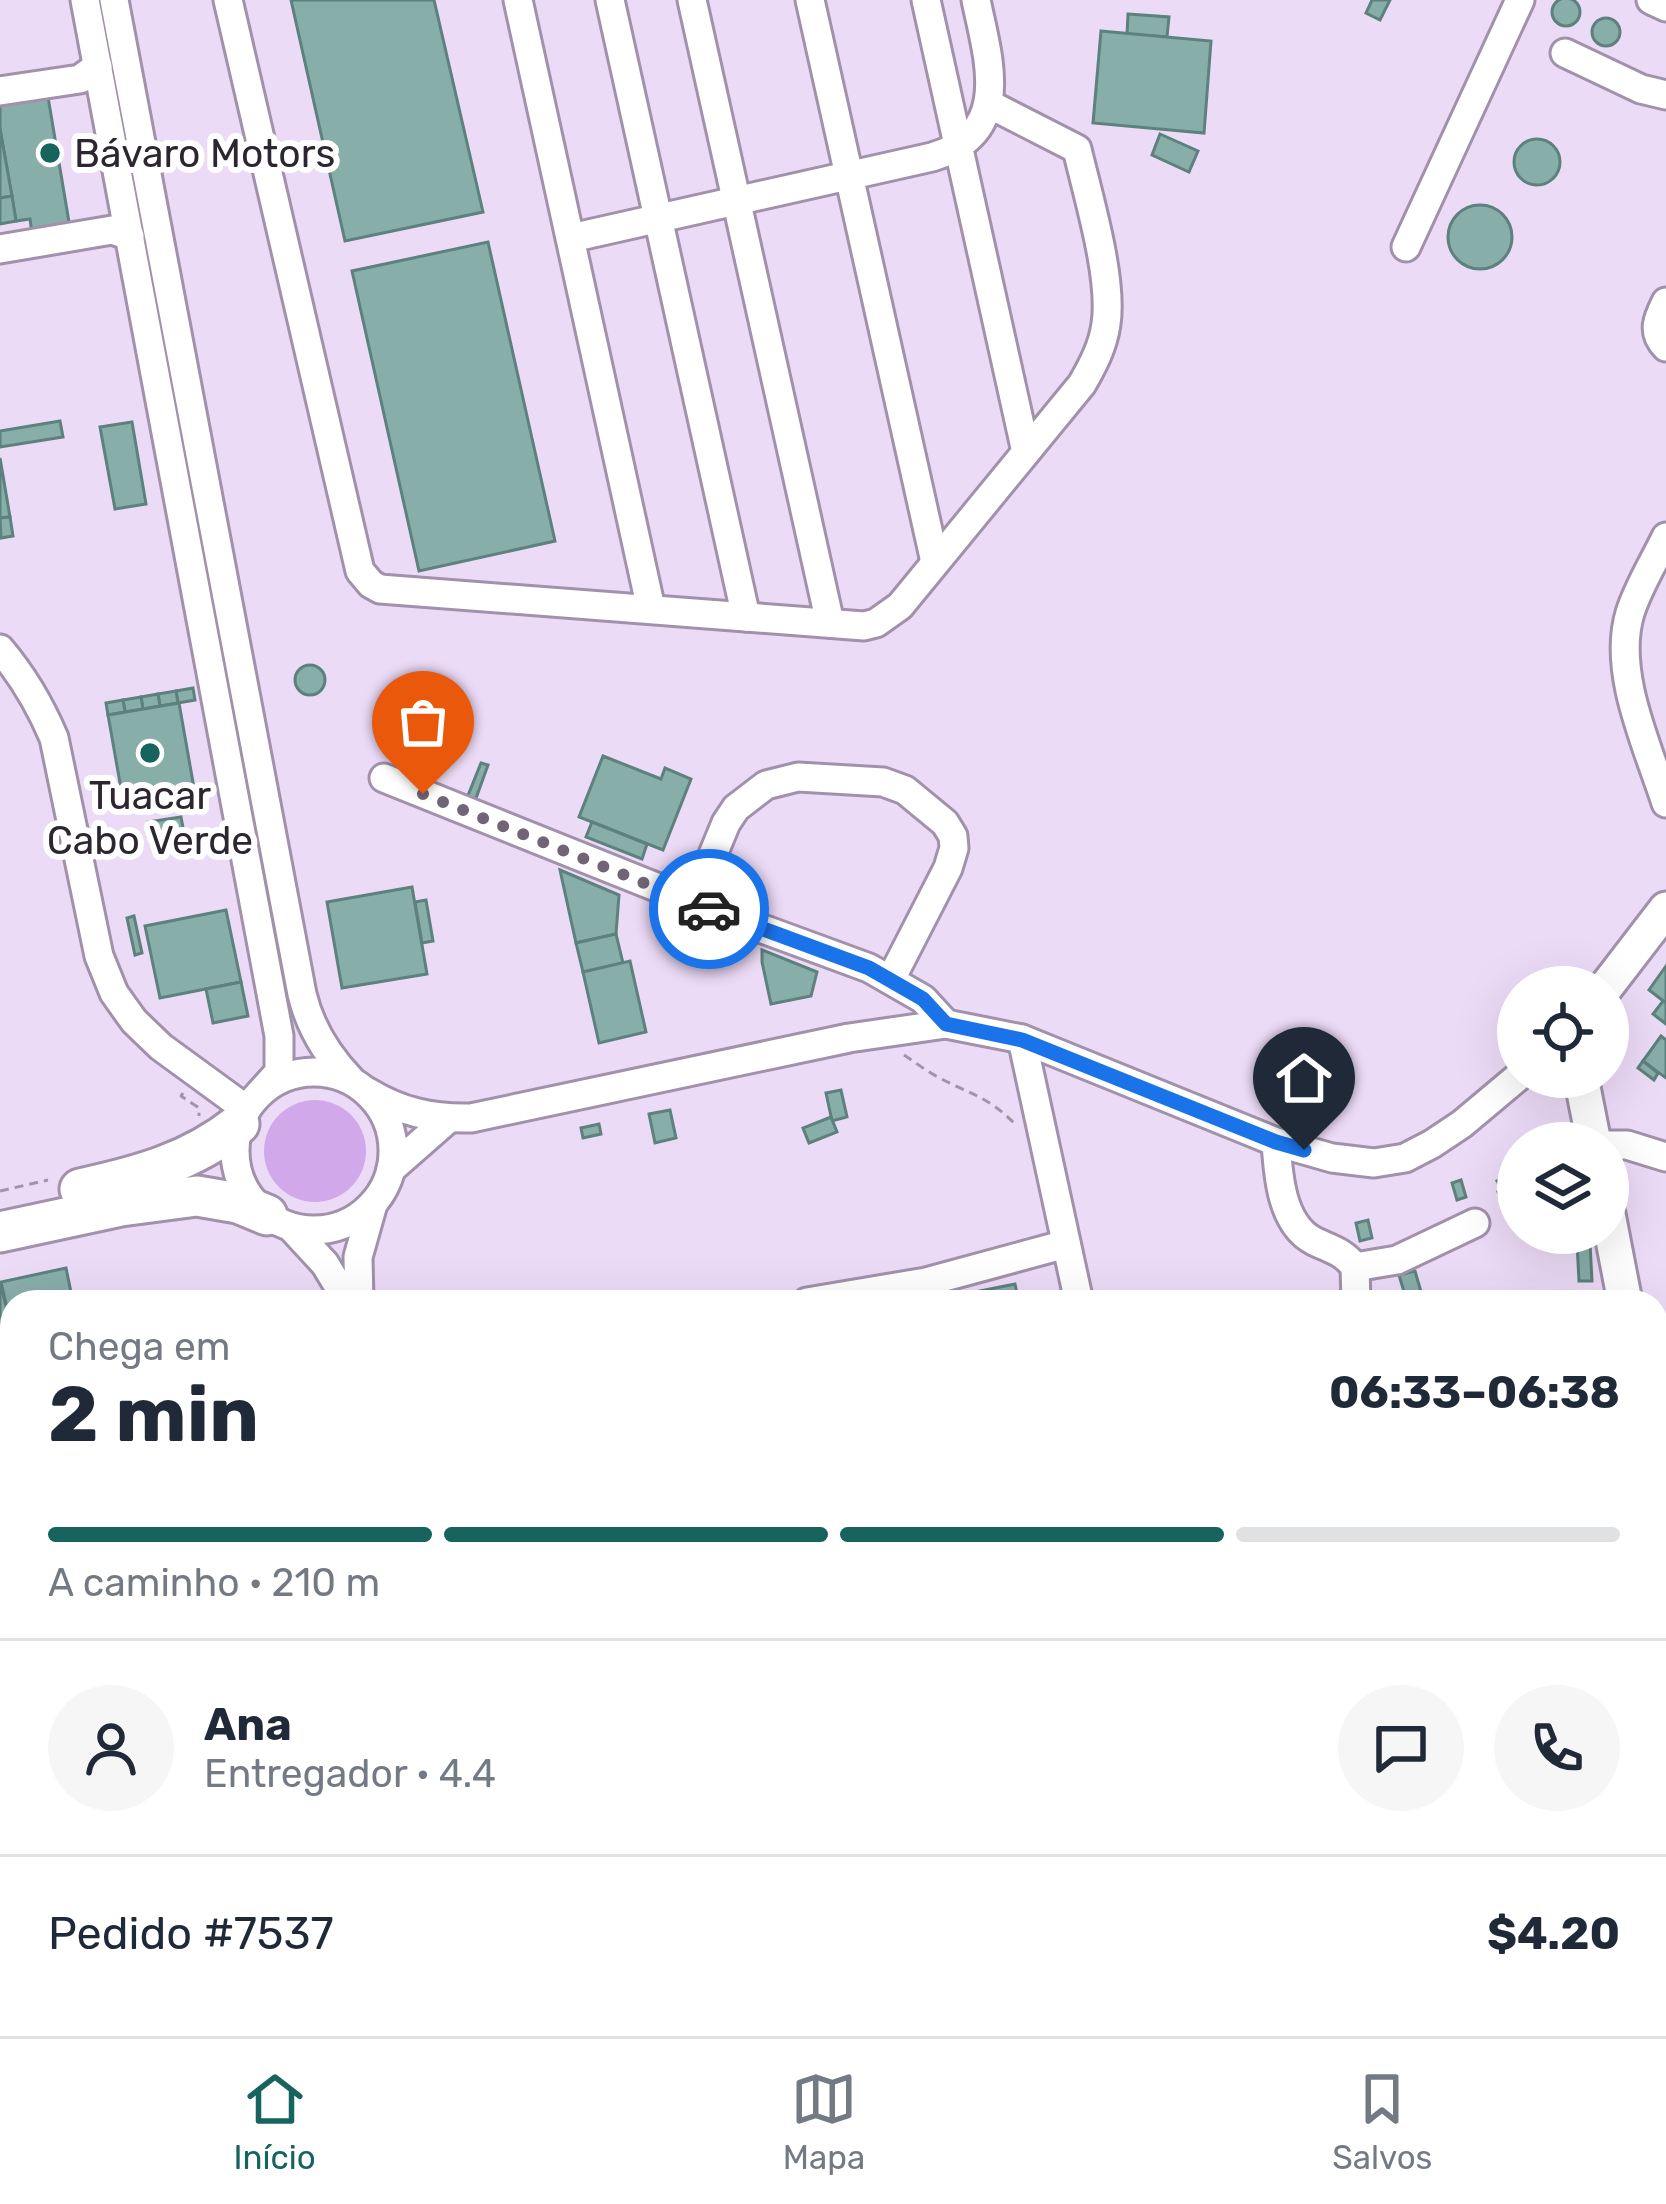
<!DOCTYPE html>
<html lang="pt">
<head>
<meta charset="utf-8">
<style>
	body { margin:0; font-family:Rubik,sans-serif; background:#f6f6f7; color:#1f2937; height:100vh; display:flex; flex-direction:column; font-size:45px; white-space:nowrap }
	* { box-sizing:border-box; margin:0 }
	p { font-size:39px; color:#747a83 }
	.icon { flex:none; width:66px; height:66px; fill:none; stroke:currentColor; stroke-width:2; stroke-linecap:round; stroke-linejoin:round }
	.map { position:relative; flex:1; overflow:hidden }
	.panel { position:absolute; left:0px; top:1290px; width:1668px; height:747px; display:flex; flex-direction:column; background:#fff; border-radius:36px 36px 0 0; box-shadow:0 12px 48px #0002 }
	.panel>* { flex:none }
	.buttons { position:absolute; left:1497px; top:966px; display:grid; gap:24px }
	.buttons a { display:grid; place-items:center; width:132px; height:132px; border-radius:50%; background:#fff; box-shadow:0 12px 48px #0002; font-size:60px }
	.pin { position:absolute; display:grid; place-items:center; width:102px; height:102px; color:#fff; margin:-123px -51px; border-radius:50% 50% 50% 0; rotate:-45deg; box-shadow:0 0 12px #0007 }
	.pin .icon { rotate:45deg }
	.courier { position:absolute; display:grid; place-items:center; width:120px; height:120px; margin:-60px; border:9px solid #1a73e8; border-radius:50%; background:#fff; color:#222; box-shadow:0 3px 15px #0007 }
	.summary em { font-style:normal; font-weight:700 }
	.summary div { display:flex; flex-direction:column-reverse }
	.summary { display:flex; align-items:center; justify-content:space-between; height:204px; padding:0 48px }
	h1 { font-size:78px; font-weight:700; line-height:90px }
	.bar { display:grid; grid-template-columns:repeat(4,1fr); gap:18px 12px; align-content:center; height:144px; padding:0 48px }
	.bar i { height:15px; border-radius:9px; background:#e0e1e3 }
	.bar .selected { background:#17645e }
	.bar p { grid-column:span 4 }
	.line { display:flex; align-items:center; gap:30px; padding:0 48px; border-top:3px solid #e0e1e3 }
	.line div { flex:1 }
	.round { display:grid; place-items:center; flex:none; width:126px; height:126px; border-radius:63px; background:#f6f6f7 }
	.tab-bar { display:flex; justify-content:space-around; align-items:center; height:168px; border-top:3px solid #e0e1e3; background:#fff; font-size:33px; color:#747a83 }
	.tab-bar a { display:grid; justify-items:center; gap:6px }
	.tab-bar .selected { color:#17645e }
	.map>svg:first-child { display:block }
</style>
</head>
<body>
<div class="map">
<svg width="1666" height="2036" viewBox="0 0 1666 2036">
	<rect width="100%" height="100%" fill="#ecdbf7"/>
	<!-- green -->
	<g fill="#d1a9ea">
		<circle cx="315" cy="1151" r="51"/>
		<path d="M1666 1884V2036H1246L1243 2025H1656V1886Z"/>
	</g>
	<!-- building -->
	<g fill="#88aeaa" stroke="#5d817d" stroke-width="3">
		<circle cx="1566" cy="12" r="14"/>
		<path d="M291 0H434L483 212 345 241Z"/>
		<path d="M1372 0H1390L1380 20 1366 13Z"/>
		<path d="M1128 14 1169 17 1167 37 1127 34Z"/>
		<circle cx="1606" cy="32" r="14"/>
		<path d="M1101 31 1211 41 1204 133 1093 123Z"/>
		<path d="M47 91 70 228 32 234 30 219 16 221 0 129V99Z"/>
		<path d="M0 129 12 196 0 198Z"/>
		<path d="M1160 134 1198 151 1189 172 1152 155Z"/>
		<circle cx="1537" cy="162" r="23"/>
		<path d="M12 196 16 221 0 224V198Z"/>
		<circle cx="1480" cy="237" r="32"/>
		<path d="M488 242 555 541 419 571 352 271Z"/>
		<path d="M60 421 63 437 0 447V431Z"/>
		<path d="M132 422 146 504 115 509 100 427Z"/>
		<path d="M0 458 10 517 0 518Z"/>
		<path d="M10 517 13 536 1 538 0 518Z"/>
		<circle cx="310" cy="680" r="15"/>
		<path d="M193 688 195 700 178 703 176 691Z"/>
		<path d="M176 691 178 703 160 706 158 694Z"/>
		<path d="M158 694 160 706 143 709 141 697Z"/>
		<path d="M141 697 143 709 125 712 123 700Z"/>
		<path d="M123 700 125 712 108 715 106 703Z"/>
		<path d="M179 703 194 788 123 800 108 715Z"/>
		<path d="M603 756 661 779 665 768 691 779 663 850 579 817Z"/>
		<path d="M481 763 488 765 475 801 467 798Z"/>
		<path d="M181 817 185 838 151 844 148 822Z"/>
		<path d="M592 822 647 844 642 859 586 837Z"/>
		<path d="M560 870 619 895 616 934 576 943Z"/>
		<path d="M412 887 427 974 342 988 327 902Z"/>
		<path d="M426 900 433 941 422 943 415 902Z"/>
		<path d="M226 910 241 982 160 998 145 926Z"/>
		<path d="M134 916 142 953 135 955 127 918Z"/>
		<path d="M616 934 623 963 583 972 576 943Z"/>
		<path d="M762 950 817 972 811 996 771 1004 762 962Z"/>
		<path d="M630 961 646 1032 599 1043 583 972Z"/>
		<path d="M1666 966V1003L1649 990Z"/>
		<path d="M241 982 248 1016 213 1023 206 989Z"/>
		<path d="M1663 1001 1666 1003V1024L1653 1014Z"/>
		<path d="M1661 1036 1666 1040V1078L1643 1061Z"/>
		<path d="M1643 1061 1658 1073 1654 1080 1638 1068Z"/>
		<path d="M841 1090 847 1117 832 1121 826 1093Z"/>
		<path d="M670 1110 676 1138 655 1143 649 1114Z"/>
		<path d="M831 1117 837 1132 809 1143 803 1128Z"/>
		<path d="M599 1124 601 1134 583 1138 581 1128Z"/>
		<path d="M1514 1171 1518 1177 1501 1187 1497 1181Z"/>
		<path d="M1461 1180 1466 1197 1457 1200 1452 1183Z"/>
		<path d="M1518 1185V1193L1501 1199 1498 1192Z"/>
		<path d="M1368 1220 1372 1238 1360 1241 1356 1223Z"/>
		<path d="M1577 1243H1590L1592 1281H1579Z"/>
		<path d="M66 1268 73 1302H12V1330L1 1282Z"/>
		<path d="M1415 1271 1424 1302H1407L1399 1275Z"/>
		<path d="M0 1282 12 1330V1336L0 1338Z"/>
		<path d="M1015 1284 1019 1302H982L980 1291Z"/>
		<path d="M12 1597V1637L7 1638 0 1600Z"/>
		<path d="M11 1668 12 1687 2 1689 0 1671Z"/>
		<path d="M12 1687V1720H10L2 1689Z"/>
		<path d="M1666 1762V1820L1656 1822V1764Z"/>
		<path d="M74 2025H145L124 2030 126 2036H77Z"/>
		<path d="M145 2025H154L157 2036H126L124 2030Z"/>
		<path d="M154 2025H233L236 2036H157Z"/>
		<path d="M233 2025H287L289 2036H277L275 2025 236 2034Z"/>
		<path d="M275 2025 277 2036H261L259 2029Z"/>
		<path d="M287 2025H317L319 2036H289Z"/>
		<path d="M317 2025H396L399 2036H319Z"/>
		<path d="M396 2025H476L478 2036H399Z"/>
		<path d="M539 2025H649L651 2032 633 2036H542Z"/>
		<path d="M1026 2025H1050L1053 2036H1019L1017 2027Z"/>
		<path d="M1070 2025H1108L1111 2036H1072Z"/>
		<path d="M1108 2025H1147L1149 2036H1111Z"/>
		<path d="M1159 2025H1196V2027L1161 2035Z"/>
		<path d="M1578 2025H1593L1595 2036H1580Z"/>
		<path d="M1017 2027 1019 2036H977Z"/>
		<path d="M1196 2027 1198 2036H1157L1161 2035Z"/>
	</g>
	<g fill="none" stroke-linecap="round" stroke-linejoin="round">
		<!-- minor casing -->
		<g stroke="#a191ab" stroke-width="33">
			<g id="minor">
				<path d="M85 0 279 1036V1072L260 1093"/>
				<path d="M114 0 302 994C310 1028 327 1055 351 1080"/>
				<path d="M228 0 360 571 371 584 380 589 864 626 876 623 900 606 1082 384C1093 365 1103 346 1106 324 1113 278 1088 196 1077 149L989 104"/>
				<path d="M518 0 651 609"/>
				<path d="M610 0 746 617"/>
				<path d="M692 0 830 623"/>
				<path d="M810 0 935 562"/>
				<path d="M926 0 1026 452"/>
				<path d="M1651 0 1666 7"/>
				<path d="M1565 53 1641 89 1666 95"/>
				<path d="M0 91 80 79 98 66"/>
				<path d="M571 238 932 157C1013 133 989 62 976 0"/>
				<path d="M1406 247 1520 0"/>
				<path d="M0 249 112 230 130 236"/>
				<path d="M1666 302C1658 318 1651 332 1666 347"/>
				<path d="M1666 537C1654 562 1638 587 1630 613 1612 672 1648 747 1666 803"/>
				<path d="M0 649C23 676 40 705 54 738L99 956 114 993 134 1021 161 1047 246 1109"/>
				<path d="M384 778 741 921 869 968 923 999 946 1024"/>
				<path d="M712 857 726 823 736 808 766 785 798 777 883 782 905 790 945 823 953 836 954 848 948 868 891 979"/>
				<path d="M1022 1039 1079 1302"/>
				<circle cx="314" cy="1151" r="79"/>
				<path d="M368 1092C401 1112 432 1119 471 1118L849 1038 946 1024 1022 1039 1276 1142 1332 1158 1374 1163 1405 1158 1432 1144 1462 1124 1518 1077"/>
				<path d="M1276 1142C1278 1174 1281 1224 1314 1241 1330 1249 1343 1251 1355 1267L1397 1260 1475 1223"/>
				<path d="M1608 1145H1627L1666 1157"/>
				<path d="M391 1169 448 1119"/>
				<path d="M291 1227 325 1264 348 1302"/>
				<path d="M1355 1267 1356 1302"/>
				<path d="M359 1302 358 1257 373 1204"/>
				<path d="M807 1302 926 1282 1066 1244"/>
				<path d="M0 1356 12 1352"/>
				<path d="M2 1406 12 1392"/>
				<path d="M0 1489 12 1486"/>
				<path d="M1656 1867 1666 1865"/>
				<path d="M515 2025 518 2036"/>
				<path d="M934 2025 936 2036"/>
				<path d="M1225 2025 1227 2036"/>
			</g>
		</g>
		<!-- major casing -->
		<g stroke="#a191ab" stroke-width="39">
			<g id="major">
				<path d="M1606 987 1666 909"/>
				<path d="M1581 1077 1594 1143"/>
				<path d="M1608 1214 1625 1302"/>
				<path d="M1656 1445 1666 1491"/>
				<path d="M1656 1662 1666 1631"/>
				<path d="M851 2036 901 2025"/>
			</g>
		</g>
		<!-- highway casing -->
		<g stroke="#a191ab" stroke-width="45">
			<g id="highway">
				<path d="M80 1189C140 1176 191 1162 239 1124"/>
				<path d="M0 1232 121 1206 197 1196 238 1203 267 1215"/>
			</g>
		</g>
		<!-- path -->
		<g stroke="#a194a9" stroke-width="3" stroke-dasharray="9 6" stroke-linecap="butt">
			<path d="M904 1055C915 1062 926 1071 938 1077 971 1095 988 1096 1016 1125"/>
			<path d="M183 1093 181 1096 199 1108V1116"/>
			<path d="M0 1191 48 1180"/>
		</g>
		<!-- minor -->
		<use href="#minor" stroke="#fff" stroke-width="27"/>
		<!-- major -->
		<use href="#major" stroke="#fff" stroke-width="33"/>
		<!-- highway -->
		<use href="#highway" stroke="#fff" stroke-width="39"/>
	</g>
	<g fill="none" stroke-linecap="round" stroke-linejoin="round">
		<!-- done -->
		<path stroke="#706576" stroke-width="12" stroke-dasharray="0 21.6" d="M423 794 709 909"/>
		<!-- route -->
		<path stroke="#1a73e8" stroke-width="15" d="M709 909 869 968 923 999 946 1024 1022 1040 1276 1142 1304 1150"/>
	</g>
	<!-- markers -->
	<g fill="#17645e" stroke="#fff" stroke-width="4.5">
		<circle cx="50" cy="153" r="12"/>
		<circle cx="150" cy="753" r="12"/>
	</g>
	<g text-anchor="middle" stroke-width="12" stroke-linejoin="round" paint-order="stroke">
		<!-- poi labels -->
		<g font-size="39" fill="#2d2631" stroke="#fff" text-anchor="start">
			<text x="74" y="167">Bávaro Motors</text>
			<text x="150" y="809" text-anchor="middle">Tuacar<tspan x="150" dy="45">Cabo Verde</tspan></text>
		</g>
	</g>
</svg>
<div class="buttons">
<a><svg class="icon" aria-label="locate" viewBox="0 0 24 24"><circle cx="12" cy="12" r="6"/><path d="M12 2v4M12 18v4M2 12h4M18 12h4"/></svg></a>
<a><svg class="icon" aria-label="layers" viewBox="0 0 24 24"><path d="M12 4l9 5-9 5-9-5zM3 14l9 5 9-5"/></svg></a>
</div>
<div class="pin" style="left:423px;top:794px;background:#ea580c"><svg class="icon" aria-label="bag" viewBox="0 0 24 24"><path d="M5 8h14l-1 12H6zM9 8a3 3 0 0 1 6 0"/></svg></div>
<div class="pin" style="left:1304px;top:1150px;background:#1f2937"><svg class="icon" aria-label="home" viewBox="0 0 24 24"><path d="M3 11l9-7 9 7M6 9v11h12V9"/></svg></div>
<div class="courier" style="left:709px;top:909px"><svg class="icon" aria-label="car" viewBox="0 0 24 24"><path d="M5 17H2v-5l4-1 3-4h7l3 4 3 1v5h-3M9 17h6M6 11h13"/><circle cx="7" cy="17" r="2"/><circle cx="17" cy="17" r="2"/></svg></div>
<section class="panel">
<div class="summary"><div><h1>2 min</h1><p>Chega em</p></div><em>06:33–06:38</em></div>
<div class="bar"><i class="selected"></i><i class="selected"></i><i class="selected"></i><i></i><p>A caminho · 210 m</p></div>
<div class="line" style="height:216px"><a class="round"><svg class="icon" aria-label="person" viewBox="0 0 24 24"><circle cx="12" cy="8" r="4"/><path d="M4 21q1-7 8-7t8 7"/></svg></a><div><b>Ana</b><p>Entregador · 4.4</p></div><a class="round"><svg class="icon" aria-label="chat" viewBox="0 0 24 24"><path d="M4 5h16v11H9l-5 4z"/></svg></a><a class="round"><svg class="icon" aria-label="phone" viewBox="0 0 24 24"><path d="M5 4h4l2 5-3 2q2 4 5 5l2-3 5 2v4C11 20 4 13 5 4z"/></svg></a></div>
<div class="line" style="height:156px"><div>Pedido #7537</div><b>$4.20</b></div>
</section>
</div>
<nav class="tab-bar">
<a class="selected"><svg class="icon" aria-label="home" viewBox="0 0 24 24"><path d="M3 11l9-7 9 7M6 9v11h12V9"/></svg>Início</a>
<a><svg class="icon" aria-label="map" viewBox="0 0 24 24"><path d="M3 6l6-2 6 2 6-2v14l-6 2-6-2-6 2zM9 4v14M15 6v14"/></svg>Mapa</a>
<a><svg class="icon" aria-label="saved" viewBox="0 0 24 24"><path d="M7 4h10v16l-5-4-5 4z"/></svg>Salvos</a>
</nav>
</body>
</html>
